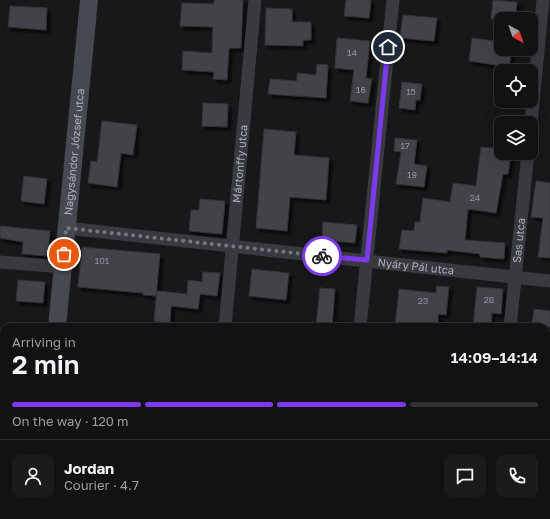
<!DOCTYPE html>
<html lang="en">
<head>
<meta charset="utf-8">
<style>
	body { margin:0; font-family:"Golos Text",sans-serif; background:#1b1b1d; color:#f1f3f6; height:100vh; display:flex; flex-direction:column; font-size:15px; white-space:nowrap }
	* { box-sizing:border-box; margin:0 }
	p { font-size:13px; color:#9c9ea0 }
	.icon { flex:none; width:22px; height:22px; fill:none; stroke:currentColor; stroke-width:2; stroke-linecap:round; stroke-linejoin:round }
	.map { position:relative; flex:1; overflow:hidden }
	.drawer { position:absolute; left:0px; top:323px; width:550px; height:196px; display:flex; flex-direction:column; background:#121214; border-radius:12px 12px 0 0; box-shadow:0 4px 16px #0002,0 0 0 1px #313234 }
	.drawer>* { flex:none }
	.needle { width:26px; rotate:140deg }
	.fabs { position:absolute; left:494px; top:12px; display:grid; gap:8px }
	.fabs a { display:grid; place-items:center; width:44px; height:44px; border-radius:8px; background:#121214; box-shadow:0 4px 16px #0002,0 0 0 1px #313234; font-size:20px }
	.pin { position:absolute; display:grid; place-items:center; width:34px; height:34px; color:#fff; margin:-17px; border:2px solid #fff; border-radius:50%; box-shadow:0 1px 4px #0007 }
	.courier { position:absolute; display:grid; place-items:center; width:40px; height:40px; margin:-20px; border:3px solid #7c3aed; border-radius:50%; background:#fff; color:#222; box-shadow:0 1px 5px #0007 }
	.overview em { font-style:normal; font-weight:600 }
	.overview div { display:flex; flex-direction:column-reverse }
	.overview { display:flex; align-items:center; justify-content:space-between; height:68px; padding:0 12px }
	h1 { font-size:26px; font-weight:600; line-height:30px }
	.bar { display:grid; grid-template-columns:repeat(4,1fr); gap:6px 4px; align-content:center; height:48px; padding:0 12px }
	.bar i { height:5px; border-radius:3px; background:#313234 }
	.bar .active { background:#7c3aed }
	.bar p { grid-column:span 4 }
	.line { display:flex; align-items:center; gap:10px; padding:0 12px; border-top:1px solid #313234 }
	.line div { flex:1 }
	.round { display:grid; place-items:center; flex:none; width:42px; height:42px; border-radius:8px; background:#1b1b1d }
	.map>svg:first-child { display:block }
</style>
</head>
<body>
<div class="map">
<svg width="550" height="519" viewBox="0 0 550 519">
	<defs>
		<filter id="shadow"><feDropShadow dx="3.5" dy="3.5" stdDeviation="1" flood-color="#0009"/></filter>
	</defs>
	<rect width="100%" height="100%" fill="#18181b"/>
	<!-- building -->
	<g fill="#424348" stroke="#323237" filter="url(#shadow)">
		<path d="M214 0H243L241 48H229L227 80 213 79 214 72 182 70 183 51 212 53 213 27 180 26 182 3 214 4Z"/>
		<path d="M346 0H371L369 18 344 16Z"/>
		<path d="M493 0 517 2 515 19H491Z"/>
		<path d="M10 6 47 8 46 30 8 27Z"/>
		<path d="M266 8 292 9V22H311V40H303V46L265 45Z"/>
		<path d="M403 15 437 18 434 41 400 38Z"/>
		<path d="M337 38 370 41 366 78 372 79 368 103 350 101 354 70 335 68Z"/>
		<path d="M472 38 501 42V49H512L509 67 469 61Z"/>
		<path d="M317 64 328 65 326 98 268 94 270 79 297 81V73L316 75Z"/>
		<path d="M402 82 422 84 420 100H416L415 110 399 108Z"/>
		<path d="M203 103 228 104 227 127 202 126Z"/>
		<path d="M102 121 137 125 133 155 121 153 117 187 88 183 91 161 97 162Z"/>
		<path d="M264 129 296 132 294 155 329 158 326 200 290 197 287 231 256 228Z"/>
		<path d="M395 138 417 140 414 164 427 166 424 187 396 184 401 152 394 151Z"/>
		<path d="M481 147 501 149V153H511L508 174H503L496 213 468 209 465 240 505 243 504 259 480 257V254L447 250V253L399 249 402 230 414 231 415 222H420L423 198 450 202 453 183 476 186Z"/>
		<path d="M24 176 47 179 44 204 21 201Z"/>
		<path d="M536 181 550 183V258L538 257 543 218 531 217Z"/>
		<path d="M200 199 225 201 222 234 189 231 191 210H199Z"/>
		<path d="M323 222 357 225 355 243 322 240Z"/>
		<path d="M0 226 50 231 48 256 22 254 23 242 0 238Z"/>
		<path d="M82 247 160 254 156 296 143 295V293L78 287Z"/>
		<path d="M252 269 289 273 286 300 249 296Z"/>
		<path d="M203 272 220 273 217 296 200 294 198 309 171 306 170 323 154 321 157 291 187 294 188 280 202 282Z"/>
		<path d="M18 280 45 282 43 303 16 301Z"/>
		<path d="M437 286 449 287 446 315 438 314V327H395L399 289 436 293Z"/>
		<path d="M477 287 503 289 501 314 492 313 491 327H473Z"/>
		<path d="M320 288 335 289 332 327 316 326Z"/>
		<path d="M534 309 550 311V327H532Z"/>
	</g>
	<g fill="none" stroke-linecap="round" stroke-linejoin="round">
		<!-- street -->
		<g stroke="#393a40" stroke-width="13">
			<path d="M531 123 543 0"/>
			<path id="s1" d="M66 228 550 281"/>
			<path d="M0 262 63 267"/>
			<path id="s2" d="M225 327 255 0"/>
			<path d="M360 327 393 0"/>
			<path id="s3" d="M510 327 528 153"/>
			<path d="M206 519 207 515"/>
			<path d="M340 519V515"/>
			<path d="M491 519V515"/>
		</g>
		<!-- secondary -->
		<g stroke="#474950" stroke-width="18">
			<path id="s4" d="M57 327 89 0"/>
			<path d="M39 519V515"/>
		</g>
	</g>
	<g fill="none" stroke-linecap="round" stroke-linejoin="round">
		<!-- done -->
		<path stroke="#777a83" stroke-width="4" stroke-dasharray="0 7.2" d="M64 254 66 228 322 256"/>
		<!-- route -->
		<path stroke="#7c3aed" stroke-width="5" d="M322 256 367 260 388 47"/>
	</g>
	<g text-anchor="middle" stroke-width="3.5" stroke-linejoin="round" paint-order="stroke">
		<!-- number labels -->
		<g font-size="9" fill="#90949e">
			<text x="352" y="56">14</text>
			<text x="361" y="93">16</text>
			<text x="411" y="95">15</text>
			<text x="405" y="149">17</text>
			<text x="412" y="178">19</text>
			<text x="475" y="201">24</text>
			<text x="102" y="264">101</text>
			<text x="489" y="303">28</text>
			<text x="423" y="304">23</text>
		</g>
		<!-- street labels -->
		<g font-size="11" fill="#aaafbb" stroke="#131316">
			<text dy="4" stroke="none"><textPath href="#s4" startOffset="176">Nagysándor József utca</textPath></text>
			<text dy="4" stroke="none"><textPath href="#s2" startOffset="164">Mártonffy utca</textPath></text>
			<text dy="4" stroke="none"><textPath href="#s3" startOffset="87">Sas utca</textPath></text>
			<text dy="4" stroke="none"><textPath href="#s1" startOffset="352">Nyáry Pál utca</textPath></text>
		</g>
	</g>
</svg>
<div class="fabs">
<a><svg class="needle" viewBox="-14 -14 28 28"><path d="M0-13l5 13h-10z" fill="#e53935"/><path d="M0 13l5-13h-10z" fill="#9c9ea0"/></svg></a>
<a><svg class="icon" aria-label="locate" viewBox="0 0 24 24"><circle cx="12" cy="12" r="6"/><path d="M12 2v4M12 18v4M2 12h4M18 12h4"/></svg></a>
<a><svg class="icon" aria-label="layers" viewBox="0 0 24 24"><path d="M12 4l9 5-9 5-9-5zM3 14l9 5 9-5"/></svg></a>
</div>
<div class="pin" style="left:64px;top:254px;background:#ea580c"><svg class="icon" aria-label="bag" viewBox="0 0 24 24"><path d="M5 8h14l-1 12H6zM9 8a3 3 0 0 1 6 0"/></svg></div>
<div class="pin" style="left:388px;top:47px;background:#1f2937"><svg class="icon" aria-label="home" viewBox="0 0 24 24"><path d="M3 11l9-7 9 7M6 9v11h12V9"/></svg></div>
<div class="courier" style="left:322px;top:256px"><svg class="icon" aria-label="bike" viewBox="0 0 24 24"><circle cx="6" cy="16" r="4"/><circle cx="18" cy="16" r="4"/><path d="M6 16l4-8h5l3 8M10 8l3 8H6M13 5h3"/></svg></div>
<section class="drawer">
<div class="overview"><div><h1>2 min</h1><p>Arriving in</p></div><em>14:09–14:14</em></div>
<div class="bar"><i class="active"></i><i class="active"></i><i class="active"></i><i></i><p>On the way · 120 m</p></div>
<div class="line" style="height:72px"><a class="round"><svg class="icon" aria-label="person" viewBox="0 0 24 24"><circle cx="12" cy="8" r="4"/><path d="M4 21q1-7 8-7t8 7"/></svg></a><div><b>Jordan</b><p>Courier · 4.7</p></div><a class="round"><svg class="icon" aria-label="chat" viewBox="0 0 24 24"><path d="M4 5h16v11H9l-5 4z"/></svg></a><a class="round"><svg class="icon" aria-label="phone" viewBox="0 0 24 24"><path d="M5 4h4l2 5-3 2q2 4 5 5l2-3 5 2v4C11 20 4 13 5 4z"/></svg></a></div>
</section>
</div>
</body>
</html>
